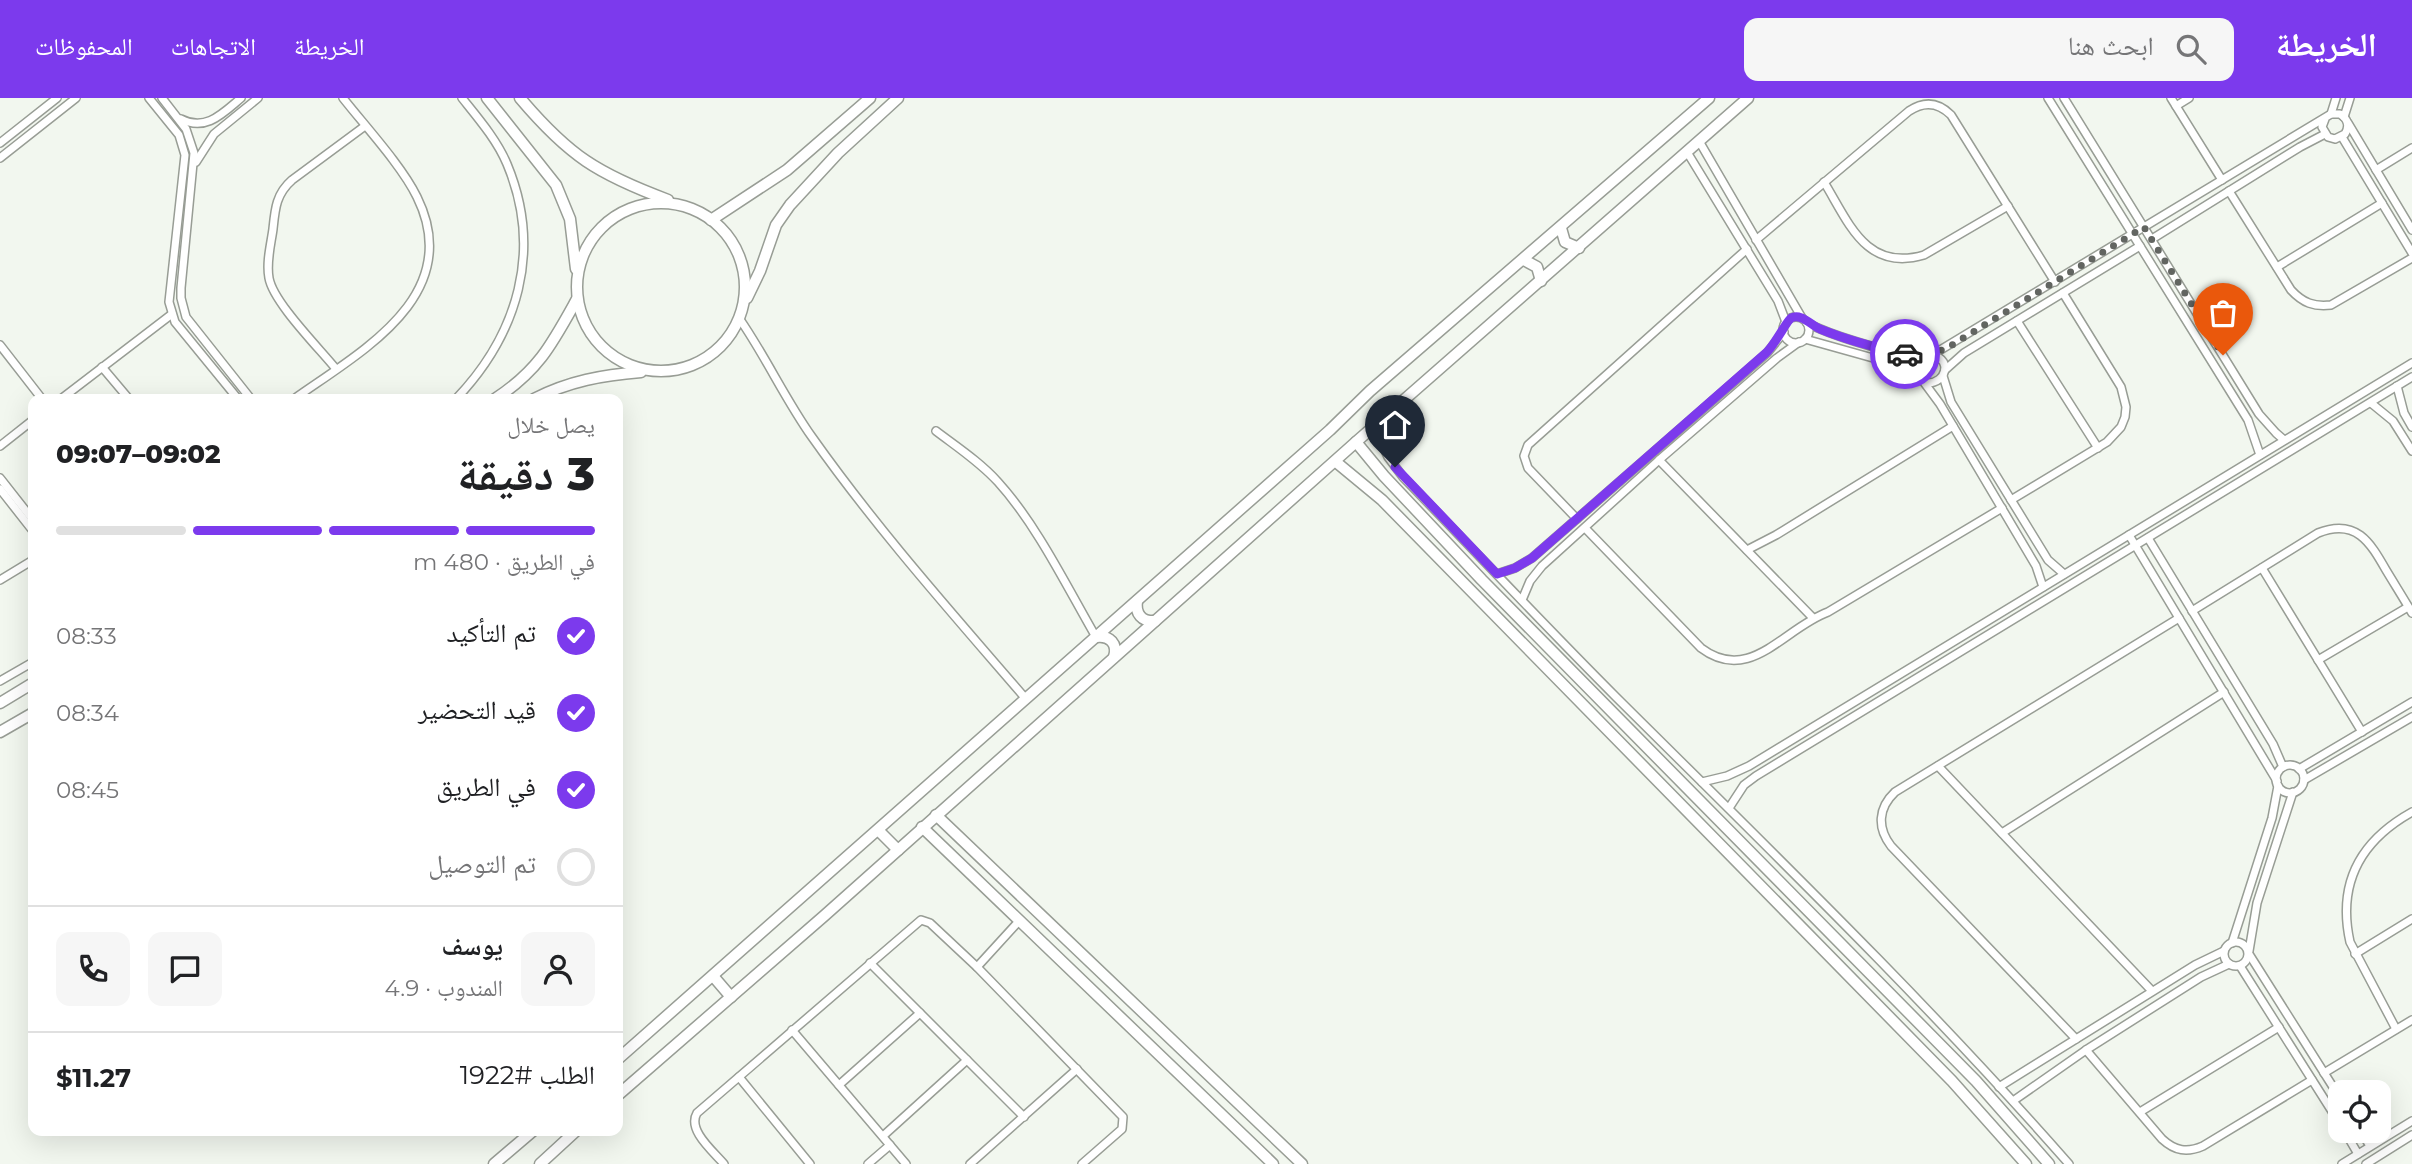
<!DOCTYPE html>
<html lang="ar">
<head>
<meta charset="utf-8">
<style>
	body { margin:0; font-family:Montserrat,"Noto Naskh Arabic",sans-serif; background:#f6f6f6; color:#202124; direction:rtl; height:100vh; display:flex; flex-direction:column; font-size:26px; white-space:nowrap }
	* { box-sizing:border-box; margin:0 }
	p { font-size:23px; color:#757577 }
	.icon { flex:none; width:38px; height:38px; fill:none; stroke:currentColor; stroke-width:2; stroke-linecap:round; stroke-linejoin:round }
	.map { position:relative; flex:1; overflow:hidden; direction:ltr }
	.panel { position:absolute; left:28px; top:296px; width:595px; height:742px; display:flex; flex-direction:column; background:#fff; border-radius:14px; box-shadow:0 7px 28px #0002; direction:rtl }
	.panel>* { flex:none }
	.controls { position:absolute; left:2328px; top:982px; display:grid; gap:14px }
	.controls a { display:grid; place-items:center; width:63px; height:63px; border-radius:14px; background:#fff; box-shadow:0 7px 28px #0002; font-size:35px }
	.pin { position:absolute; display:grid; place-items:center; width:60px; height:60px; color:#fff; margin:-72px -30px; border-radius:50% 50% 50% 0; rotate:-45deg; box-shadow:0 0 7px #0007 }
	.pin .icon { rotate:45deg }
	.courier { position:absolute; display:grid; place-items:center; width:70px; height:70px; margin:-35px; border:5px solid #7c3aed; border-radius:50%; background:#fff; color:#222; box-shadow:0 2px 9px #0007 }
	.overview em { font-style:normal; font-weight:800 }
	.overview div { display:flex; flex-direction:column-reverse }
	.overview { display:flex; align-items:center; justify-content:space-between; height:119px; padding:0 28px }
	h1 { font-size:46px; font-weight:800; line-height:52px }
	.bar { display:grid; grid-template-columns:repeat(4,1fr); gap:10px 7px; align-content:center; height:84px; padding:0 28px }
	.bar i { height:9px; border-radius:5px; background:#e0e0e0 }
	.bar .active { background:#7c3aed }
	.bar p { grid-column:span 4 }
	.line { display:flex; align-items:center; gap:18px; padding:0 28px; border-top:2px solid #e0e0e0 }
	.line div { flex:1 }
	.round { display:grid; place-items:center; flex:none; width:74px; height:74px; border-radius:14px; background:#f6f6f6 }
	ol { padding:0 28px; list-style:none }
	li { display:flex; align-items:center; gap:21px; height:77px }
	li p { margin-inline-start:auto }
	li .icon { padding:7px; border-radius:50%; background:#7c3aed; color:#fff; stroke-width:4 }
	li:last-child { color:#757577 }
	li i { width:38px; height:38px; border:4px solid #e0e0e0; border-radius:50% }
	header { display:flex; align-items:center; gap:42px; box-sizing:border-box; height:98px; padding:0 35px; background:#7c3aed; color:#fff }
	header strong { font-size:33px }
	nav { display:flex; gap:38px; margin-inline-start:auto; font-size:24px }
	.search { width:490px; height:63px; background:#f6f6f6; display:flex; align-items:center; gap:18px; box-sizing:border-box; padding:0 24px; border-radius:14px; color:#757577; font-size:26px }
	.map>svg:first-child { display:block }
</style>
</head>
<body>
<header>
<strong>الخريطة</strong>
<div class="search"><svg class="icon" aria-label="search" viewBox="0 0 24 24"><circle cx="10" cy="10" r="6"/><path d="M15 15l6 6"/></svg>ابحث هنا</div>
<nav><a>الخريطة</a><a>الاتجاهات</a><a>المحفوظات</a></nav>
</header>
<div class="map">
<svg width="2412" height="1066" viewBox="0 0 2412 1066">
	<rect width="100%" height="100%" fill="#f2f7ef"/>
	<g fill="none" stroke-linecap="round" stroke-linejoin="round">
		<!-- street casing -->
		<g stroke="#989d95" stroke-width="10">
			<g id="street">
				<path d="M149 0 179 37 185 57 169 204 175 224 238 301"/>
				<path d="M162 0 186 31 194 55 181 190V200L186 219 251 301"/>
				<path d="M2048 0 2248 322 2260 357"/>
				<path d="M2064 0 2259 316 2276 335 2284 342"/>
				<path d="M2171 0 2222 82"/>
				<path d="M2176 8 2189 0"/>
				<path d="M2331 16 2336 0"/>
				<path d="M2344 19 2350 0"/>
				<path d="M181 21C206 34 223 15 241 0"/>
				<path d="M2348 25 2412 132"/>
				<path d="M2342 39 2412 155"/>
				<path d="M1699 43 1802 220"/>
				<path d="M0 45 57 0"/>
				<path d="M1687 54 1778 203 1786 224"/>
				<path d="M0 60 76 0"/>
				<path d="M196 64 214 36 258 0"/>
				<path d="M2376 72 2412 50"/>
				<path d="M1824 84C1849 125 1866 174 1924 157L2008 108"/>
				<path d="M2229 93 2291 192C2303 205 2314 209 2331 207L2412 160"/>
				<path d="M2152 141 2300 49 2325 36"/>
				<path d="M1756 142 1909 13C1924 3 1938 4 1951 17L2055 184"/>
				<path d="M2277 169 2382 105"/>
				<circle cx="1796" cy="232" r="13"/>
				<path d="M739 220C766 259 785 301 812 339 877 431 952 515 1026 601"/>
				<path d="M2017 223 2098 350"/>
				<path d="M1807 225C1833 238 1878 251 1907 257 1916 259 1925 256 1934 258 1952 262 1946 285 1928 285L1918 278V265L1925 259"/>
				<path d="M1805 241 1898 267 1917 277"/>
				<path d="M0 247 42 301"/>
				<path d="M1932 257 2331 16H2340C2348 21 2350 28 2345 36L2335 41 2328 39 2322 29 2325 21"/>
				<path d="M102 269 129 301"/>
				<path d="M336 271C319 250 273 204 269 180 266 164 271 146 273 131 275 111 276 96 292 82L365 28"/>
				<path d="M1945 272 1964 255 2140 148"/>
				<path d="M1943 278 1951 304 2048 462 2064 476"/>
				<path d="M1923 283 1940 306 2036 468 2043 489"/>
				<path d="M2397 288 2404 315 2412 329"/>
				<path d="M61 301 172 216"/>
				<path d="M294 301C360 254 466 198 417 99 402 68 365 28 343 0"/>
				<path d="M456 301C518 236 543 152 507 66 497 42 478 20 462 0"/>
				<path d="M2371 305 2393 323 2412 353"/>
				<path d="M1374 329 1388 359 1403 379C1474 452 1544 527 1616 599 1770 752 1926 903 2069 1066"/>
				<path d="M936 333C957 349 980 364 998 384 1037 427 1067 489 1096 539"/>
				<path d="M0 348 33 322"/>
				<path d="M1659 362 1813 520"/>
				<path d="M0 380 33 422"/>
				<path d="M0 391 33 433"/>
				<path d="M2011 402 2107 344 2121 329 2125 319 2126 309 2121 289 2063 195"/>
				<path d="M1577 421 1528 370 1524 358 1528 347 1747 151"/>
				<path d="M1585 430 1701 550C1750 587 1784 530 1828 514L2002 410"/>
				<path d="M2129 437 2277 683"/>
				<path d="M2148 440 2273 646 2283 669"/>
				<path d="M1747 452 1776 437 1953 328"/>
				<path d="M2262 470 2362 634"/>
				<path d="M1497 476 1515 470 1532 460 1767 255 1784 234"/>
				<path d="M0 482 33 462"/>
				<path d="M1522 502 1530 483 1542 468 1659 362 1777 260 1799 244"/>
				<path d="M2192 513 2318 435C2356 420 2370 444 2386 472 2395 487 2404 501 2412 515"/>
				<path d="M2318 562 2408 509"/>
				<path d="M0 583 33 564"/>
				<circle cx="2290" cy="681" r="14"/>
				<path d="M1938 668 2152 893"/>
				<path d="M2299 671 2412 604"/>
				<path d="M2304 682 2412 619"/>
				<path d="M1702 684 1727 678 1749 668 2412 265"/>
				<path d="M1729 710 1744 687 1756 678 2412 279"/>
				<path d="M2002 735 2224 594"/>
				<circle cx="2236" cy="856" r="12"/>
				<path d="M2232 845 2272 720 2278 688"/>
				<path d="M2249 853 2257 805 2293 694"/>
				<path d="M2249 856 2340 1000"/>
				<path d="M2355 856 2412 821"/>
				<path d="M870 865 1024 1019"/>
				<path d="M2240 868 2340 1026"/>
				<path d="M977 869 1020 822"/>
				<path d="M2396 931 2350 844C2337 785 2360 743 2412 714"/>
				<path d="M792 932 906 1066"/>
				<path d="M2076 941 1891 748C1877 730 1878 710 1895 694L2179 520"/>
				<path d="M2086 952 2162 1041C2175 1053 2187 1055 2203 1048L2312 982"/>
				<path d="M2324 975 2412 922"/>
				<path d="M739 979 810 1066"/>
				<path d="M839 987 920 915"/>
				<path d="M1999 989 2195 867 2224 853"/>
				<path d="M2013 1003 2086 952 2201 879 2229 866"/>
				<path d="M2140 1014 2279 929"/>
				<path d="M2344 1032 2358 1056"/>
				<path d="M2360 1032 2370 1048"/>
				<path d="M883 1038 967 962"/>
				<path d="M724 1066C713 1053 687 1032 697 1015L921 822 930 825 977 869 1123 1019 1122 1031 1082 1066"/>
				<path d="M868 1066 890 1047"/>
				<path d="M970 1066 1077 971"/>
				<path d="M2342 1066 2412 1023"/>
				<path d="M2366 1066 2412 1037"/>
			</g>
		</g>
		<!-- secondary casing -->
		<g stroke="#989d95" stroke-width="13">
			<g id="secondary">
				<path d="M487 0 556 87 570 121 576 171"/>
				<path d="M520 0C569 58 598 76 668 102"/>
				<circle cx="661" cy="189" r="84"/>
				<path d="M711 122 787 72 870 0"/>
				<path d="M1561 130 1565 144 1579 150"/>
				<path d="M1524 162 1537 169 1541 183"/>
				<path d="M747 200 760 173 776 127 790 107 838 55 898 0"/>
				<path d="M495 301C539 272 552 246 577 201"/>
				<path d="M534 301C569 283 603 277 641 274"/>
				<path d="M1356 344 1384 378 1482 482 1976 983 2049 1066"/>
				<path d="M1336 364 1382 402 1952 983 2026 1066"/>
				<path d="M1137 503C1135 516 1142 524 1155 523"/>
				<path d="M1096 539C1110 537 1118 546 1114 559"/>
				<path d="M0 605 33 585"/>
				<path d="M0 634 33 615"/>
				<path d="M936 717 1302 1066"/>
				<path d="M922 729 1273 1066"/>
				<path d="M878 732 898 752"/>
				<path d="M713 878 731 899"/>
				<path d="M618 961 1330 332 1370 293 1709 0"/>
				<path d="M618 997 824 818 1356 344 1748 0"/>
				<path d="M494 1066 534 1032"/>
				<path d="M540 1066 577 1032"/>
			</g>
		</g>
		<!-- street -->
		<use href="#street" stroke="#fff" stroke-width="7"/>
		<!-- secondary -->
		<use href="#secondary" stroke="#fff" stroke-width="10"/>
	</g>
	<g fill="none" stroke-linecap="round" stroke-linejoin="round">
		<!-- done -->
		<path stroke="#626561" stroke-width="7" stroke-dasharray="0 12.6" d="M1905 256 1925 259 1947 250 2144 129 2223 257"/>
		<!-- route -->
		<path stroke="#7c3aed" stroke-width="9" d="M1395 369 1497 476 1515 470 1532 460 1766 255C1774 248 1788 221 1791 220 1801 215 1811 227 1820 231 1847 242 1877 250 1905 256"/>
	</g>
</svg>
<div class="controls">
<a><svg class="icon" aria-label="locate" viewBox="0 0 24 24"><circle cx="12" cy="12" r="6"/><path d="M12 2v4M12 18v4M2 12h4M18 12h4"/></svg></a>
</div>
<div class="pin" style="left:2223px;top:257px;background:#ea580c"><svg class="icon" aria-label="bag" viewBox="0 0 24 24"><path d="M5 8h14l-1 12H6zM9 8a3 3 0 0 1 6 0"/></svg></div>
<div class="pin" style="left:1395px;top:369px;background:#1f2937"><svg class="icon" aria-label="home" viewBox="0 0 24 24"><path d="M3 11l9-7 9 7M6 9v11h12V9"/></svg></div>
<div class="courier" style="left:1905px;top:256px"><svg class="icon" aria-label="car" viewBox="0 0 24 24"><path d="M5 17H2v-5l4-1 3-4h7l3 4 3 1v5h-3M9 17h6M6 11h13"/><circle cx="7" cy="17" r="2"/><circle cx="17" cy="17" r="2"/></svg></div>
<section class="panel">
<div class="overview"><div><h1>3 دقيقة</h1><p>يصل خلال</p></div><em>09:02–09:07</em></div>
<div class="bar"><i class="active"></i><i class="active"></i><i class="active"></i><i></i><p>في الطريق · 480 m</p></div>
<ol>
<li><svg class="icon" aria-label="check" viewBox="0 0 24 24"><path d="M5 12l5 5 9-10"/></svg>تم التأكيد<p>08:33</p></li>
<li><svg class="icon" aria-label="check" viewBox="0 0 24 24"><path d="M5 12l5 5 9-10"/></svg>قيد التحضير<p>08:34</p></li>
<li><svg class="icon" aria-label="check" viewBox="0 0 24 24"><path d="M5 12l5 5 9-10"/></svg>في الطريق<p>08:45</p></li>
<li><i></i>تم التوصيل</li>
</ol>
<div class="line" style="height:126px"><a class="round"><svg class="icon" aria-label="person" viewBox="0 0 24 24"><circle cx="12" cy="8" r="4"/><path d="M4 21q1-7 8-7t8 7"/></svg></a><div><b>يوسف</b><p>المندوب · 4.9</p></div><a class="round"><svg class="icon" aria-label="chat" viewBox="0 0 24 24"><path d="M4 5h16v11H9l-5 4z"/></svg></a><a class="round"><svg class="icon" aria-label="phone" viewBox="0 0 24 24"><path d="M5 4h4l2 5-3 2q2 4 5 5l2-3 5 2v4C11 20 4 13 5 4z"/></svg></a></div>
<div class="line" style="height:91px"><div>الطلب #1922</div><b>$11.27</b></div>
</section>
</div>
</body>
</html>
